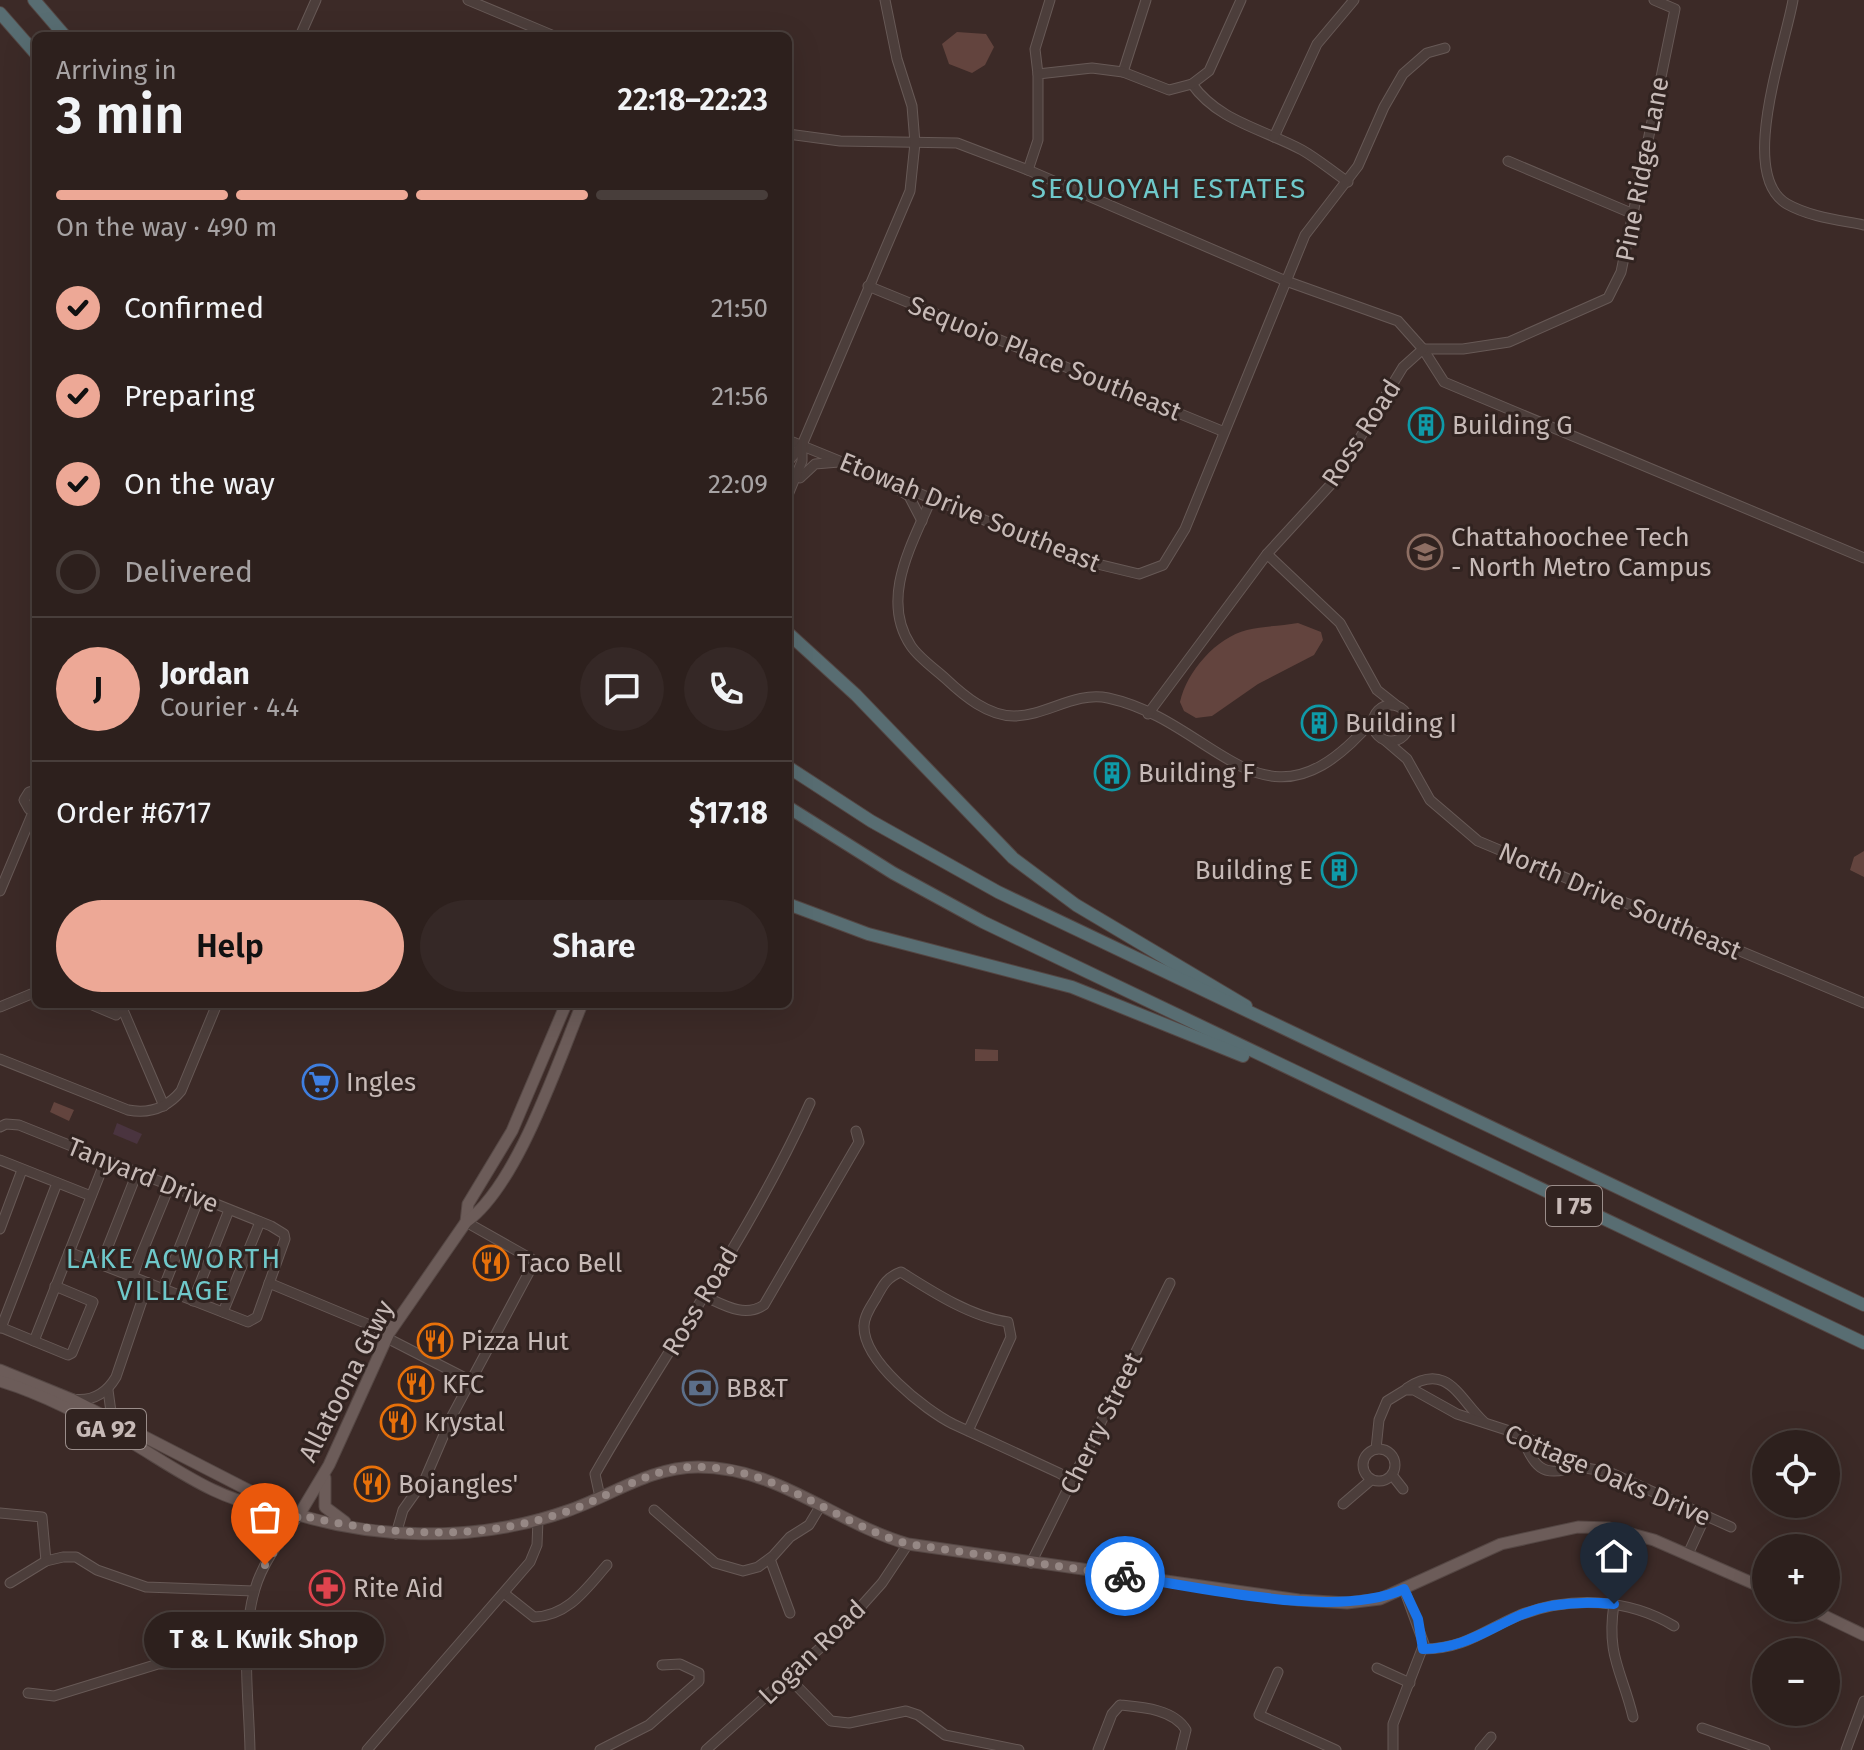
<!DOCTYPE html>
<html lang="en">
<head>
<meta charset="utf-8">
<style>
	body { margin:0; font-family:"Fira Sans",sans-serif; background:#352826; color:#f1f3f6; height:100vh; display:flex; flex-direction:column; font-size:30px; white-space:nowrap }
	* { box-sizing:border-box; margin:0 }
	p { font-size:26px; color:#a7a3a4 }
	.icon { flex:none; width:44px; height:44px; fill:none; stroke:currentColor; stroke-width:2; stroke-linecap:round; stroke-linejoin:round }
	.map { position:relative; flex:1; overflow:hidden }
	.details { position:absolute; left:32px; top:32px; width:760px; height:976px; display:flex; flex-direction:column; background:#2d201d; border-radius:12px; box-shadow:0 8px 32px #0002,0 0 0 2px #483e3b }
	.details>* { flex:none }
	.tools { position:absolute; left:1752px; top:1430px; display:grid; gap:16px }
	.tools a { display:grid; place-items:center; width:88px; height:88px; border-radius:50%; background:#2d201d; box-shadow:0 8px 32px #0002,0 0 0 2px #483e3b; font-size:40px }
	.pin { position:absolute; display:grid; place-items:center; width:68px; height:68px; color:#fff; margin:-82px -34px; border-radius:50% 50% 50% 0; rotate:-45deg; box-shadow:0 0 8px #0007 }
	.pin .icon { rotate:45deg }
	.courier { position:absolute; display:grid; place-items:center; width:80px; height:80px; margin:-40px; border:6px solid #1a73e8; border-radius:50%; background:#fff; color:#222; box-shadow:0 2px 10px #0007 }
	.bubble { position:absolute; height:56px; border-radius:28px; background:#2d201d; box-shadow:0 8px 32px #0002,0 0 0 2px #483e3b; font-size:26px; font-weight:600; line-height:56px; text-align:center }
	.head em { font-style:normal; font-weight:600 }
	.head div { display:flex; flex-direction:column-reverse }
	.head { display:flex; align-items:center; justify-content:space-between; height:136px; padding:0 24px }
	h1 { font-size:52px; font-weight:600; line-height:60px }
	.bar { display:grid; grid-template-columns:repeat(4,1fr); gap:12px 8px; align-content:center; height:96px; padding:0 24px }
	.bar i { height:10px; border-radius:6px; background:#483e3b }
	.bar .selected { background:#eda896 }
	.bar p { grid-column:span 4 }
	.line { display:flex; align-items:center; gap:20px; padding:0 24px; border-top:2px solid #483e3b }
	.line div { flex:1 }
	.round { display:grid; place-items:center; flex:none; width:84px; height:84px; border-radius:42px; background:#352826 }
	ol { padding:0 24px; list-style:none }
	li { display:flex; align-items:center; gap:24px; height:88px }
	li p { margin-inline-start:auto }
	li .icon { padding:8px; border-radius:50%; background:#eda896; color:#111; stroke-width:4 }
	li:last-child { color:#a7a3a4 }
	li i { width:44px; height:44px; border:4px solid #483e3b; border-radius:50% }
	.cta { display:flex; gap:16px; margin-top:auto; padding:16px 24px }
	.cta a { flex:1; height:92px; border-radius:48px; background:#eda896; color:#111; font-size:32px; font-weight:600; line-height:92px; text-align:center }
	.cta a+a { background:#352826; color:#f1f3f6 }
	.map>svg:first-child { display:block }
</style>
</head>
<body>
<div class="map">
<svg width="1864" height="1750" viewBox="0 0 1864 1750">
	<rect width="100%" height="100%" fill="#3c2a27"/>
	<!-- green -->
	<path fill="#4a343f" d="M117 1123 142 1134 137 1144 113 1134Z"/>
	<!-- water -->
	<g fill="#63443e">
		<path d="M957 32 986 34 994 47 985 65 972 73 949 64 942 44Z"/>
		<path d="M1298 623 1321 632 1323 640 1314 655 1258 684 1212 716 1196 718 1184 711 1180 702C1187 671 1216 638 1247 630 1263 626 1281 626 1298 623Z"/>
		<path d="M1864 851V877L1850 870 1854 857Z"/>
		<path d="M975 1049 998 1050V1061H975Z"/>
		<path d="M54 1102 74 1110 69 1121 50 1112Z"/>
	</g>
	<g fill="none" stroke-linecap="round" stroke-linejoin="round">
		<!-- minor casing -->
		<g stroke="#675956" stroke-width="11">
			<g id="minor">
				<path d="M468 0 554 36"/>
				<path d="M1793 0C1785 47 1737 175 1787 204 1810 217 1839 220 1864 225"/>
				<path d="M300 36 316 0"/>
				<path d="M1123 72 1146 0"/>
				<path d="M1038 74 1035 49 1050 0"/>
				<path d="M1192 84C1218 121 1263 129 1302 150 1318 159 1333 172 1348 182"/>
				<path d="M788 134 840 141 957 143 1028 170 1286 281 1398 321 1423 349 1444 382 1864 558"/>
				<path d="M1274 137 1317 44 1354 0"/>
				<path d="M1508 161 1631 213"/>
				<path d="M1028 170 1038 140V74L1092 68 1123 72 1169 90 1192 84 1209 71 1241 0"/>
				<path d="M868 286 1222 431"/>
				<path d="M1423 349H1463L1509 342 1608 298 1621 272 1675 9 1654 0"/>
				<path d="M788 440 1085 561 1139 574 1163 565 1185 529 1305 235 1358 166 1384 107 1403 74 1427 53 1445 48"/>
				<path d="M788 462 802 445"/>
				<path d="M800 478 815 464 839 462"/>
				<path d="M893 486 909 496 922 521"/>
				<path d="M788 495 802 461V445L910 191 915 143 912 106 897 59 885 0"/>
				<path d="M932 497C913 543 879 598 911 646 919 658 935 669 946 679 964 696 988 716 1014 716 1046 716 1075 691 1108 698 1219 722 1263 848 1372 721"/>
				<path d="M1267 554 1340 623 1377 690 1396 705"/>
				<circle cx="1391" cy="723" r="18"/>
				<path d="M1148 714 1267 554 1333 482 1403 367 1423 349"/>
				<path d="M1386 741 1407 759 1430 800 1478 841 1864 1003"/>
				<path d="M36 790 29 792 24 800 29 809 36 810"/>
				<path d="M0 891 34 810"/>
				<path d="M90 1004 116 1015 126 1004"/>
				<path d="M0 1007 36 992"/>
				<path d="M123 1010 164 1106"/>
				<path d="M0 1059 128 1110C149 1114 167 1108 181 1091L217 1004"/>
				<path d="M0 1127 6 1124 19 1125 271 1226 284 1234 285 1239 257 1317 248 1322 69 1252"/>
				<path d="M0 1160 91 1196"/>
				<path d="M0 1229 22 1170"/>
				<path d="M101 1264 137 1173"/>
				<path d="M132 1277 169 1187"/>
				<path d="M269 1283 389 1333"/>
				<path d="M163 1289 199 1198"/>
				<path d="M704 1296C724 1305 744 1318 764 1305L859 1142 856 1131"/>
				<path d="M193 1301 229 1210"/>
				<path d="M223 1312 260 1222"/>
				<path d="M0 1327 68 1355 72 1353 93 1302 55 1286"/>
				<path d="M1 1328 57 1183"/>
				<path d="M387 1338 471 1381"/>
				<path d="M34 1341 106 1159"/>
				<path d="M1407 1388C1448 1361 1459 1399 1484 1422"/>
				<path d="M108 1390 111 1412 118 1423"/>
				<path d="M72 1399C92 1402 106 1394 116 1377L148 1283"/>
				<path d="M968 1431 1011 1337 1008 1322C971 1317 931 1291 901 1272 887 1277 883 1285 876 1298 871 1306 864 1316 864 1326 863 1361 925 1410 953 1424L1059 1473 1073 1481"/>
				<path d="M1521 1435C1534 1465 1541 1481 1578 1465"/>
				<circle cx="1379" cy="1465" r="16"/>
				<path d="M1376 1449 1379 1420 1387 1401 1405 1390H1414L1457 1414 1522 1435 1580 1467 1609 1472 1731 1527"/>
				<path d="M1392 1475 1403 1489"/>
				<path d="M600 1497 595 1474C666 1350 751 1234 810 1103"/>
				<path d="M1343 1504 1371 1480"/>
				<path d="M654 1510 715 1563 743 1571 758 1567 773 1556 790 1537 809 1525 821 1505"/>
				<path d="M0 1513 42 1517 46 1561"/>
				<path d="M396 1534 403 1510 425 1479 452 1416 535 1261 466 1222"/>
				<path d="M1688 1554 1705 1517"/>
				<path d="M770 1559 790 1613"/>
				<path d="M1031 1563 1170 1283"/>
				<path d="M10 1583 46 1561 63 1557H76L97 1570 146 1587 254 1591"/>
				<path d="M505 1594 534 1617C568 1616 586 1589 607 1565"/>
				<path d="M1614 1604C1606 1656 1622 1671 1633 1717"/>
				<path d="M1423 1649C1465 1649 1484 1630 1520 1615 1570 1596 1628 1598 1674 1626"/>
				<path d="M1377 1668 1410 1683"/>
				<path d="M1278 1672 1259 1715 1336 1750"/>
				<path d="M788 1677 831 1721 849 1723 906 1711 918 1715 945 1735 1019 1750"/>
				<path d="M28 1693 54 1696 158 1664 249 1662"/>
				<path d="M1702 1728 1765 1750"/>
				<path d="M250 1750C249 1699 240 1639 255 1589 263 1561 282 1538 299 1515"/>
				<path d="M367 1750 530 1562 537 1545 538 1520"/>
				<path d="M600 1750 649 1725 699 1681V1673L680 1664 662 1665"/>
				<path d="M706 1750 839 1631 882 1583 908 1544"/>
				<path d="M1098 1750 1112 1714 1120 1705C1141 1707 1174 1709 1186 1730L1181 1750"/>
				<path d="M1393 1750V1724L1424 1644 1404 1589"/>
				<path d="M1480 1750 1491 1737"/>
				<path d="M1846 1750 1864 1701"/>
			</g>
		</g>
		<!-- major casing -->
		<g stroke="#554744" stroke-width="13">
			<g id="major">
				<path d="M466 1222 468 1204 512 1131 566 1004"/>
				<path d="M0 1370 71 1399 258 1495 274 1507"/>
				<path d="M0 1381C46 1395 87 1418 129 1441 172 1466 223 1505 274 1507 366 1540 473 1544 567 1511 611 1496 650 1467 698 1467 778 1467 835 1523 908 1544L1299 1600 1347 1603 1380 1599 1501 1544 1578 1527 1609 1528 1654 1540 1766 1589"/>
				<path d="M325 1478V1507L345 1522"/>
				<path d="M254 1507 274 1524 278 1544"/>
				<path d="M299 1515 329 1465 389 1333 466 1222C517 1186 557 1064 582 1004"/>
				<path d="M1808 1608 1864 1635"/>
			</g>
		</g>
		<!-- highway casing -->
		<g stroke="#544643" stroke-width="14">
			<g id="highway">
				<path d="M34 0 65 36"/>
				<path d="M0 13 36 54"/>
				<path d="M788 633 856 695 1013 858 1076 905 1246 1006"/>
				<path d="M788 767 871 821 998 892 1864 1305"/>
				<path d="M788 807 893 873 983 922 1864 1343"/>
				<path d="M788 904 868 934 1072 987 1243 1056"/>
			</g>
		</g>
		<!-- minor -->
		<use href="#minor" stroke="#4c3e3b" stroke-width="9"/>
		<!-- major -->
		<use href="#major" stroke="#6c5c59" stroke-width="11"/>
		<!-- highway -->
		<use href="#highway" stroke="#586d72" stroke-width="12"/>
	</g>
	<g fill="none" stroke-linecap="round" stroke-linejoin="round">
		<!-- done -->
		<path stroke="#968885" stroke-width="8" stroke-dasharray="0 14.4" d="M265 1565 299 1515C388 1536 480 1542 568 1511 612 1496 651 1466 699 1467 778 1468 835 1523 908 1544L1125 1576"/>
		<!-- route -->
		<path stroke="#1a73e8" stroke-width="10" d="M1125 1576C1201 1587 1336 1620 1404 1589L1418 1619 1423 1649C1460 1649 1484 1632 1516 1617 1546 1603 1582 1601 1614 1604"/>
	</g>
	<!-- icons -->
	<defs>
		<g id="building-ring" transform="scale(1.8)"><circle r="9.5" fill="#312320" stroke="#0f9aa8" stroke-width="1.5"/><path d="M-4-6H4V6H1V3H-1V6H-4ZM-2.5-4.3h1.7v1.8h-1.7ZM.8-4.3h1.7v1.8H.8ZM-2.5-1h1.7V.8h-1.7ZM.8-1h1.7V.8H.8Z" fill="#0f9aa8"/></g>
		<g id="university-ring" transform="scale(1.8)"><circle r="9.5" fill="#312320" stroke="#8d6e63" stroke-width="1.5"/><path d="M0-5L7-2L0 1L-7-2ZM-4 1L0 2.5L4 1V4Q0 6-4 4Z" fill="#8d6e63"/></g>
		<g id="supermarket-ring" transform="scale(1.8)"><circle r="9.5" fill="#312320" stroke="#3f7fe0" stroke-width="1.5"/><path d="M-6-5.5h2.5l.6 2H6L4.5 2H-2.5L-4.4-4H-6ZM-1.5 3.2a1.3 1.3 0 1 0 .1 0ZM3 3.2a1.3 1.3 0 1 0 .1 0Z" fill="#3f7fe0"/></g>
		<g id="restaurant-ring" transform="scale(1.8)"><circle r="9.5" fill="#312320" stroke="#e8710a" stroke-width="1.5"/><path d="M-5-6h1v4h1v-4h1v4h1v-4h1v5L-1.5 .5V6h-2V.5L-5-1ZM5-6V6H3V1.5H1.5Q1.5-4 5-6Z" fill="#e8710a"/></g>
		<g id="bank-ring" transform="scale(1.8)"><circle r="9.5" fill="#312320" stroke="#5c6f8a" stroke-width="1.5"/><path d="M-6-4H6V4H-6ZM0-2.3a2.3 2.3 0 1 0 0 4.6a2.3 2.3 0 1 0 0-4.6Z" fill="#5c6f8a"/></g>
		<g id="pharmacy-ring" transform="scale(1.8)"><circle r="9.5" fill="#312320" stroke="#e0444e" stroke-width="1.5"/><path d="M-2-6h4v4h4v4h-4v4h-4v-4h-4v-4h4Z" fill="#e0444e"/></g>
	</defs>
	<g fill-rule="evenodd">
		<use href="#building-ring" x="1426" y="425"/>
		<use href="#university-ring" x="1425" y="552"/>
		<use href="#building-ring" x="1319" y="723"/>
		<use href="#building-ring" x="1112" y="773"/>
		<use href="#building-ring" x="1339" y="870"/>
		<use href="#supermarket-ring" x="320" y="1082"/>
		<use href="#restaurant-ring" x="491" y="1263"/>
		<use href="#restaurant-ring" x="435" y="1341"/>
		<use href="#restaurant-ring" x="416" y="1384"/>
		<use href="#bank-ring" x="700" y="1388"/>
		<use href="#restaurant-ring" x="398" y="1422"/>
		<use href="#restaurant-ring" x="372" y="1484"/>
		<use href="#pharmacy-ring" x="327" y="1588"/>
	</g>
	<g text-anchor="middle" stroke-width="6" stroke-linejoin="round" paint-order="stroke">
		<!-- shield labels -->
		<g fill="#312320" stroke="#9a8d8a" stroke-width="2">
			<rect x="1546" y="1186" width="56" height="40" rx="6"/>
			<rect x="66" y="1409" width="80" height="40" rx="6"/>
		</g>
		<g font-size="24" font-weight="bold" fill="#c7bab7">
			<text x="1574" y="1214">I 75</text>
			<text x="106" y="1437">GA 92</text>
		</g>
		<!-- street labels -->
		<g font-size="26" fill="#c7bab7" stroke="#312320">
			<text transform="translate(1642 169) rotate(-79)" y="9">Pine Ridge Lane</text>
			<text transform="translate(1045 358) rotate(22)" y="9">Sequoio Place Southeast</text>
			<text transform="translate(1361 433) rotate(-57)" y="9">Ross Road</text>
			<text transform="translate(970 512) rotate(22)" y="9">Etowah Drive Southeast</text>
			<text transform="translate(1620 901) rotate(23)" y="9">North Drive Southeast</text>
			<text transform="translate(143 1175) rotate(22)" y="9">Tanyard Drive</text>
			<text transform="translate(700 1301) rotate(-59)" y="9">Ross Road</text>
			<text transform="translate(346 1381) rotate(-63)" y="9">Allatoona Gtwy</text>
			<text transform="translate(1101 1423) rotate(-64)" y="9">Cherry Street</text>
			<text transform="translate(1608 1475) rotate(23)" y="9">Cottage Oaks Drive</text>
			<text transform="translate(812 1652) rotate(-44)" y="9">Logan Road</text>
		</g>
		<!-- poi labels -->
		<g font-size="26" fill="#c7bab7" stroke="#312320" text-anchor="start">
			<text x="1452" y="434">Building G</text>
			<text x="1451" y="546">Chattahoochee Tech<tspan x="1451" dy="30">- North Metro Campus</tspan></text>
			<text x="1345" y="732">Building I</text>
			<text x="1138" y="782">Building F</text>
			<text x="1313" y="879" text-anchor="end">Building E</text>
			<text x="346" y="1091">Ingles</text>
			<text x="517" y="1272">Taco Bell</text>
			<text x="461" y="1350">Pizza Hut</text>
			<text x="442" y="1393">KFC</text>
			<text x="726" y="1397">BB&amp;T</text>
			<text x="424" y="1431">Krystal</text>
			<text x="398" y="1493">Bojangles'</text>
			<text x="353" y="1597">Rite Aid</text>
		</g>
		<!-- neighbourhood labels -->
		<g font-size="28" letter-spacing="2" fill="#6fc8ca" stroke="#312320">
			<text x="1169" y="198">SEQUOYAH ESTATES</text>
			<text x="174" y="1268">LAKE ACWORTH<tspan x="174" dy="32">VILLAGE</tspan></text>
		</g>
	</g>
</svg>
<div class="tools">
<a><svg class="icon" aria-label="locate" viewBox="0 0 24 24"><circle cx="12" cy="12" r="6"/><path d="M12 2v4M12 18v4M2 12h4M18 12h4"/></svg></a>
<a>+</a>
<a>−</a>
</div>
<div class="pin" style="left:265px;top:1565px;background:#ea580c"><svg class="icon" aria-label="bag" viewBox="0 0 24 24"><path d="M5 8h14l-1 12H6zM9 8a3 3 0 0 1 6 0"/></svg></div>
<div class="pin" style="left:1614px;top:1604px;background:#1f2937"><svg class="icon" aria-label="home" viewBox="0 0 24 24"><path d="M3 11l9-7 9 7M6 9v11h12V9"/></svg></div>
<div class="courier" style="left:1125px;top:1576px"><svg class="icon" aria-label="bike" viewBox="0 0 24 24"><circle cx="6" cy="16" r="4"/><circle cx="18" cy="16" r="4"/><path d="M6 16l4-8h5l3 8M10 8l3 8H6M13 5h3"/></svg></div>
<div class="bubble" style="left:144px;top:1612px;width:240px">T &amp; L Kwik Shop</div>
<section class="details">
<div class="head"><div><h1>3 min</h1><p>Arriving in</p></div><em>22:18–22:23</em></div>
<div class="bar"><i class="selected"></i><i class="selected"></i><i class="selected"></i><i></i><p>On the way · 490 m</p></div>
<ol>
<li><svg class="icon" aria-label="check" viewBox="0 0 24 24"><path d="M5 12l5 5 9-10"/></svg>Confirmed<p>21:50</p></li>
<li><svg class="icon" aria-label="check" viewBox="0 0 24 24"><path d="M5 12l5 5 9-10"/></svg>Preparing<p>21:56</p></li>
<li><svg class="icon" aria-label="check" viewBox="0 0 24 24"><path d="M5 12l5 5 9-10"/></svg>On the way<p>22:09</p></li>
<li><i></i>Delivered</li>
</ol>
<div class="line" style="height:144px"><b class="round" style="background:#eda896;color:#111">J</b><div><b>Jordan</b><p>Courier · 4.4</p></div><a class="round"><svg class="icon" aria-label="chat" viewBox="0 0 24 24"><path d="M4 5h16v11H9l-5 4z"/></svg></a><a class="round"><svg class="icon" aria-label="phone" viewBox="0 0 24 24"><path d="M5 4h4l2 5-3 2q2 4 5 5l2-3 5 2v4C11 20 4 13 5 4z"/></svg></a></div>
<div class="line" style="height:104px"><div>Order #6717</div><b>$17.18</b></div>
<div class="cta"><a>Help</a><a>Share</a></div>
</section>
</div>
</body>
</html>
